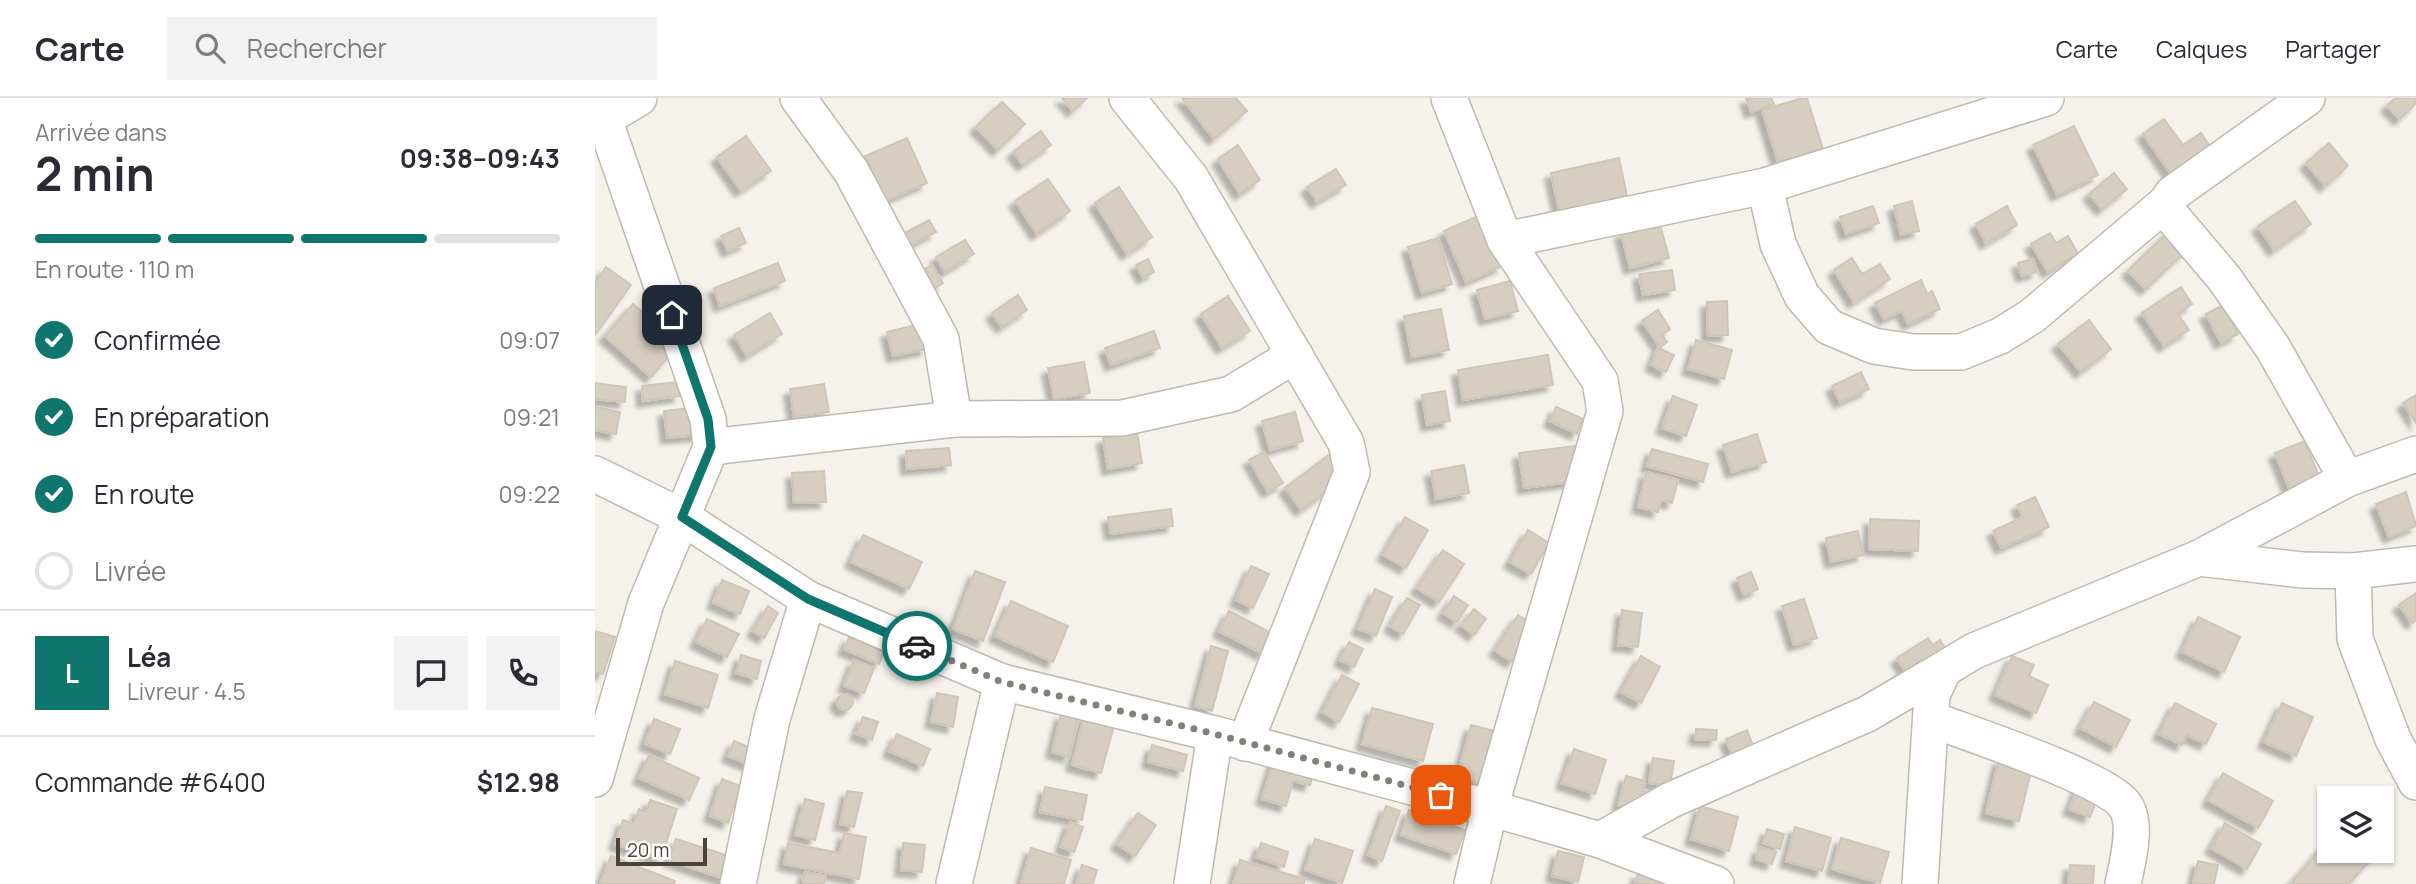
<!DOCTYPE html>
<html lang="fr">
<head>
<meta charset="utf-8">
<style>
	body { margin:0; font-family:Manrope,sans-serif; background:#f2f2f3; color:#2b2b33; height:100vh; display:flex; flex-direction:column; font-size:26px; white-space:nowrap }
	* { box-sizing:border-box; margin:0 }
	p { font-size:23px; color:#7c7c81 }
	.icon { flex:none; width:38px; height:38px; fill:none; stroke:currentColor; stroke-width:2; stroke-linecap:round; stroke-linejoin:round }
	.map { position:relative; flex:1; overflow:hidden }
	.panel { display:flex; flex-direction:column; background:#fff; width:595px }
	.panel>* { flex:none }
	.buttons { position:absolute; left:1722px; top:688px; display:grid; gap:14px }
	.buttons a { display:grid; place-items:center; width:77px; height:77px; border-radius:0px; background:#fff; box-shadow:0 2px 5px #0004; font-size:35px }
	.scale { position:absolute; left:21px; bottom:18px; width:91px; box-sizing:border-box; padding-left:7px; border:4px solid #494339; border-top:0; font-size:19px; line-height:24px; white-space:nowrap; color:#494339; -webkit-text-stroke:5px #fff; paint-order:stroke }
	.pin { position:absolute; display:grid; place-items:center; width:60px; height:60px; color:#fff; margin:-30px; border-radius:14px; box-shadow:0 4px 10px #0006 }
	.courier { position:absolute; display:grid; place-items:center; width:70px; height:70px; margin:-35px; border:5px solid #0f766e; border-radius:50%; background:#fff; color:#222; box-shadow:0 2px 9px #0007 }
	.head em { font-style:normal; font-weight:700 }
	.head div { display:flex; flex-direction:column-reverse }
	.head { display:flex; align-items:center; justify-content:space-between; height:119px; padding:0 35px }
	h1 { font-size:46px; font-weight:700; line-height:52px }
	.bar { display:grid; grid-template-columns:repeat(4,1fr); gap:10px 7px; align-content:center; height:84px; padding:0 35px }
	.bar i { height:9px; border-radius:5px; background:#e1e1e2 }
	.bar .on { background:#0f766e }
	.bar p { grid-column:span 4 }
	.line { display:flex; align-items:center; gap:18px; padding:0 35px; border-top:2px solid #e1e1e2 }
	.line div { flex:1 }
	.round { display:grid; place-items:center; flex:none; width:74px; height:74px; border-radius:0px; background:#f2f2f3 }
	ol { padding:0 35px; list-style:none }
	li { display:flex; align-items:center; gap:21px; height:77px }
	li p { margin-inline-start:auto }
	li .icon { padding:7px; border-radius:50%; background:#0f766e; color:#fff; stroke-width:4 }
	li:last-child { color:#7c7c81 }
	li i { width:38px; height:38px; border:4px solid #e1e1e2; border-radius:50% }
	header { display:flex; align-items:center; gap:42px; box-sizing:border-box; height:98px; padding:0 35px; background:#fff; border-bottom:2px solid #e1e1e2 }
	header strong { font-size:33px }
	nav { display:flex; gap:38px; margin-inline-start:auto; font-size:24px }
	.search { width:490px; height:63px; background:#f2f2f3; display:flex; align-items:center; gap:18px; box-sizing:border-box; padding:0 24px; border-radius:0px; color:#7c7c81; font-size:26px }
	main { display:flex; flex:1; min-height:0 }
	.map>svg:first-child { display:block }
</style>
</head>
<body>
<header>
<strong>Carte</strong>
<div class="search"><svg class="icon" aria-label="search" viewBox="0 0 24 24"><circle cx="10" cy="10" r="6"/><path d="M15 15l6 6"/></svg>Rechercher</div>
<nav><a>Carte</a><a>Calques</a><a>Partager</a></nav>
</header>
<main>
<section class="panel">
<div class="head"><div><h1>2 min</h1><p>Arrivée dans</p></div><em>09:38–09:43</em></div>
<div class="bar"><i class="on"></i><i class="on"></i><i class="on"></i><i></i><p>En route · 110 m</p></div>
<ol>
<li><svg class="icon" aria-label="check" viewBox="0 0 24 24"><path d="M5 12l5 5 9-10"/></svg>Confirmée<p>09:07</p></li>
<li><svg class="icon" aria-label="check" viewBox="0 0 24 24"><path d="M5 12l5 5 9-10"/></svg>En préparation<p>09:21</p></li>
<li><svg class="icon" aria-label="check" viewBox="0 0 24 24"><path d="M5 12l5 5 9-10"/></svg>En route<p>09:22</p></li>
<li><i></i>Livrée</li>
</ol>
<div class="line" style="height:126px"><b class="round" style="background:#0f766e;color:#fff">L</b><div><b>Léa</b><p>Livreur · 4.5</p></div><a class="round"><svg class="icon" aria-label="chat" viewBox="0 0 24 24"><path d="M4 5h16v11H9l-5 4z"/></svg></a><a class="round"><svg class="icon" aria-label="phone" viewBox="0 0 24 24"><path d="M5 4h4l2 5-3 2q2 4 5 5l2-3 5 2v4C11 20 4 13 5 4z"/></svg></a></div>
<div class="line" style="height:91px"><div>Commande #6400</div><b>$12.98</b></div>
</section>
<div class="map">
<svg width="1821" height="786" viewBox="0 0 1821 786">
	<defs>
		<filter id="shadow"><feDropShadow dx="-6" dy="6" stdDeviation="2" flood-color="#0004"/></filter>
	</defs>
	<rect width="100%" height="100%" fill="#f5f2eb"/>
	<!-- building -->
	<g fill="#d6cec1" stroke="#d0c6b5" stroke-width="2" filter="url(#shadow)">
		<path d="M467 0H492L478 13Z"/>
		<path d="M587 0H641L652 13 619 41Z"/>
		<path d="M1151 0H1176L1179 6 1156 14Z"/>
		<path d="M1208 0H1212L1228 51 1183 64 1167 12Z"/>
		<path d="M1800 0H1821V5L1805 21 1792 8Z"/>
		<path d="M407 4 430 26 403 52 381 29Z"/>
		<path d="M1569 21 1588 47 1606 35 1617 52 1578 79 1548 36Z"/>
		<path d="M1479 28 1503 77 1462 97 1438 47Z"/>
		<path d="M446 33 456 47 428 67 418 54Z"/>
		<path d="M151 38 176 73 146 93 122 59Z"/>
		<path d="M312 40 332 85 290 103 270 58Z"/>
		<path d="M1734 45 1753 68 1730 88 1711 65Z"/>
		<path d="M643 47 665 82 645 96 623 61Z"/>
		<path d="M1024 60 1033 103 965 117 956 75Z"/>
		<path d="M741 71 751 87 722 104 712 89Z"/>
		<path d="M1519 75 1532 91 1507 111 1494 96Z"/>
		<path d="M453 81 475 113 442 136 420 103Z"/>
		<path d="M524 89 557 139 532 156 500 105Z"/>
		<path d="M1317 103 1324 133 1306 137 1299 108Z"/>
		<path d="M1700 103 1716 126 1679 152 1663 128Z"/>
		<path d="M1278 108 1284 125 1251 136 1245 119Z"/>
		<path d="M1412 108 1422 127 1391 145 1381 126Z"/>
		<path d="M885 117 907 168 871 184 849 133Z"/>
		<path d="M334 122 341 134 316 147 310 135Z"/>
		<path d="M1065 126 1074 160 1035 170 1026 135Z"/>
		<path d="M144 130 151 145 133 153 126 138Z"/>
		<path d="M1576 131 1594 150 1551 191 1533 173Z"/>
		<path d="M1455 135 1461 145 1473 138 1483 156 1453 174 1436 146Z"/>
		<path d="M843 140 857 186 827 195 813 149Z"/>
		<path d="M370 142 379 156 350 174 341 159Z"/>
		<path d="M1257 160 1267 176 1285 166 1295 181 1259 204 1239 172Z"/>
		<path d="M553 161 559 174 548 180 541 167Z"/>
		<path d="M1438 161 1442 174 1427 178 1423 165Z"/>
		<path d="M183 165 190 183 125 208 119 190Z"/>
		<path d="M337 167 348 185 332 195 321 176Z"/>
		<path d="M11 169 36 187 0 237V185Z"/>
		<path d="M1077 172 1080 192 1048 197 1044 176Z"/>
		<path d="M1326 182 1332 196 1337 193 1345 211 1313 226 1307 213 1289 221 1280 205Z"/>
		<path d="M915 183 923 213 890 221 882 192Z"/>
		<path d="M1586 189 1597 206 1583 216 1594 232 1569 248 1547 215Z"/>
		<path d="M423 197 432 212 407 229 397 215Z"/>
		<path d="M633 198 655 233 627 250 606 216Z"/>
		<path d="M1132 203 1133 237 1113 238 1112 204Z"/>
		<path d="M38 206 84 246 56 279 10 238Z"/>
		<path d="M1628 207 1643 236 1626 245 1611 216Z"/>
		<path d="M846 211 854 252 817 259 809 218Z"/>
		<path d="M1063 212 1075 231 1067 237 1072 244 1065 249 1047 223Z"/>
		<path d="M175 215 187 236 152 258 139 237Z"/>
		<path d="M1494 222 1516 251 1486 274 1463 246Z"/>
		<path d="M326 226 332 251 298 258 292 234Z"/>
		<path d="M559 233 565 250 516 267 510 250Z"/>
		<path d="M1101 242 1137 252 1129 281 1093 271Z"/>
		<path d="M1063 250 1079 257 1071 274 1056 267Z"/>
		<path d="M953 257 958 287 868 302 863 272Z"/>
		<path d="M489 264 495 295 459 301 453 270Z"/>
		<path d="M1266 274 1274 291 1245 304 1237 288Z"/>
		<path d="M83 284 85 298 48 303 47 288Z"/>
		<path d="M0 285 31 289 30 304 0 301Z"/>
		<path d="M229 286 234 314 199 319 195 291Z"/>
		<path d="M850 293 855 323 832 327 827 297Z"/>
		<path d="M1821 297V325L1808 305Z"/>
		<path d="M1078 298 1102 307 1091 338 1067 330Z"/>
		<path d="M109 308 112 336 72 340 69 313Z"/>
		<path d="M0 309 25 314 21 336 0 332Z"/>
		<path d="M961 309 988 321 982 336 955 323Z"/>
		<path d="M700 314 708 343 675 352 667 323Z"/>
		<path d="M542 335 547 365 513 371 508 340Z"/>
		<path d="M1162 336 1171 364 1137 374 1128 347Z"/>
		<path d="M1710 343 1725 381 1695 393 1680 355Z"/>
		<path d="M979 348 984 383 929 390 924 355Z"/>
		<path d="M354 350 356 367 312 371 311 353Z"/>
		<path d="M1057 351 1113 366 1108 384 1052 368Z"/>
		<path d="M669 354 688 385 673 394 654 362Z"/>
		<path d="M735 356 752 379 706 412 690 390Z"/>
		<path d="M869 367 874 395 841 401 836 373Z"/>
		<path d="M229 373 231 404 199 405 197 375Z"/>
		<path d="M1051 374 1083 382 1077 405 1066 402 1063 414 1043 409Z"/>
		<path d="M1811 394 1821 428 1794 439 1781 406Z"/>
		<path d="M1440 399 1454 429 1406 450 1398 433 1428 419 1422 407Z"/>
		<path d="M576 411 578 428 516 436 513 419Z"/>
		<path d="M810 419 833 432 811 470 788 457Z"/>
		<path d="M1275 421 1324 423 1323 453 1274 451Z"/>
		<path d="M933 432 954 445 936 476 915 464Z"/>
		<path d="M1263 433 1268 457 1236 464 1231 440Z"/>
		<path d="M268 437 327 464 314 491 256 464Z"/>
		<path d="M848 452 869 466 844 504 822 490Z"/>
		<path d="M656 468 674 476 658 510 641 502Z"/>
		<path d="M380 473 410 484 388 543 358 531Z"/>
		<path d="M1156 474 1163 491 1149 497 1142 480Z"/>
		<path d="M127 482 154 493 145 516 118 505Z"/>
		<path d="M780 491 797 499 781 538 763 531Z"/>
		<path d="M1821 495V522L1817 525 1804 507Z"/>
		<path d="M859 498 873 507 862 524 848 515Z"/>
		<path d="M812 500 825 507 808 536 795 528Z"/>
		<path d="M1209 501 1222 540 1199 547 1187 508Z"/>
		<path d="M416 503 473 528 458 564 400 538Z"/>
		<path d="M173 508 183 515 169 540 158 533Z"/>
		<path d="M879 511 891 521 879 537 866 527Z"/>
		<path d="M1027 512 1047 515 1043 549 1023 547Z"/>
		<path d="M634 513 678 536 668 556 624 533Z"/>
		<path d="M923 517 941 528 917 564 900 552Z"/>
		<path d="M1603 519 1645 539 1629 574 1587 554Z"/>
		<path d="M112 521 144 536 132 559 101 544Z"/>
		<path d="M0 533 20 539 8 576 0 574Z"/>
		<path d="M254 539 289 554 284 566 249 551Z"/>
		<path d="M1333 540 1338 547 1345 542 1357 561 1318 586 1302 560Z"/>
		<path d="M754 544 768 551 759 569 745 562Z"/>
		<path d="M616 548 633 553 617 613 600 608Z"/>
		<path d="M146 557 166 563 162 581 141 575Z"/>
		<path d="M1046 558 1065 569 1046 605 1026 594Z"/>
		<path d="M1417 558 1439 567 1434 578 1453 587 1441 615 1400 597Z"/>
		<path d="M259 562 279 570 269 595 249 588Z"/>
		<path d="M80 563 123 577 113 610 70 596Z"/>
		<path d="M747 577 764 586 744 624 727 614Z"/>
		<path d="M342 595 363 599 358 629 336 624Z"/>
		<circle cx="250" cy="604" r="8"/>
		<path d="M1499 604 1535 622 1521 649 1485 630Z"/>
		<path d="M1580 605 1621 626 1611 646 1592 637 1587 647 1564 636Z"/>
		<path d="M1687 605 1718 619 1701 658 1669 644Z"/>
		<path d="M777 610 838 626 828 663 767 646Z"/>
		<path d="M466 616 483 620 474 659 457 654Z"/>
		<path d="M490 616 520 624 506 675 477 667Z"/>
		<path d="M268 619 283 624 277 642 261 636Z"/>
		<path d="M59 621 85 631 75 656 50 646Z"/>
		<path d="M876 627 908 635 894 688 862 680Z"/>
		<path d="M1101 631 1122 632 1121 642 1100 641Z"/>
		<path d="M1152 632 1162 658 1141 667 1131 641Z"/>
		<path d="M302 636 335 651 328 668 294 653Z"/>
		<path d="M139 643 161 652 155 667 133 658Z"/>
		<path d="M557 647 592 657 588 673 553 664Z"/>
		<path d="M979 651 1011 662 1000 696 967 685Z"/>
		<path d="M54 657 104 680 94 702 44 680Z"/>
		<path d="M680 658 720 669 715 687 698 683 691 708 667 701Z"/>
		<path d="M1058 660 1079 663 1075 688 1054 685Z"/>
		<path d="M1404 661 1437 669 1424 723 1391 715Z"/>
		<path d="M1628 675 1678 703 1663 730 1613 702Z"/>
		<path d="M1031 678 1050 683 1048 693 1062 697 1047 714 1023 707Z"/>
		<path d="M127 681 146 688 133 725 115 718Z"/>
		<path d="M1486 682 1506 691 1495 719 1474 711Z"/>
		<path d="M450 689 492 697 487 722 445 714Z"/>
		<path d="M252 693 267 695 259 729 245 726Z"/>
		<path d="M210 701 229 706 220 742 200 737Z"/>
		<path d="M55 702 82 711 66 761 20 746 28 722 39 726 44 711 51 714Z"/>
		<path d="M791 708 805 713 787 763 773 757Z"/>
		<path d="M1105 708 1143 719 1134 753 1096 741Z"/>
		<path d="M814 712 870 732 861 756 806 737Z"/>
		<path d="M543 715 561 727 540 758 522 746Z"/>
		<path d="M475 724 488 729 479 754 466 749Z"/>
		<path d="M1630 725 1666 746 1652 771 1616 750Z"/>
		<path d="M1200 729 1236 740 1227 773 1191 763Z"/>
		<path d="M1172 731 1189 736 1185 751 1168 745Z"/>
		<path d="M249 735 271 739 264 781 189 766 193 745 245 755Z"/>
		<path d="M1246 740 1294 754 1285 785 1237 771Z"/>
		<path d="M81 741 140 760 132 782 74 762Z"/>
		<path d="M720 741 758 753 747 785 710 772Z"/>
		<path d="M1734 741V752H1784L1754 786H1699L1697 784Z"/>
		<path d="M308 745 330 747 327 774 306 772Z"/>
		<path d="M666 745 693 754 689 769 661 759Z"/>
		<path d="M1164 749 1181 754 1177 766 1161 761Z"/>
		<path d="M436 750 476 762 469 786H426Z"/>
		<path d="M963 753 989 759 983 784 957 778Z"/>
		<path d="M16 758 80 783 79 786H5Z"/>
		<path d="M645 762 710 781 709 786H638Z"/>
		<path d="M1603 763 1623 767 1619 786H1598Z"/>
		<path d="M487 767 502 772 498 786H481Z"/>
		<path d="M1475 767 1499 768 1498 786H1473Z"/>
		<path d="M210 774 231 778 229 786H208Z"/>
		<path d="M1043 775 1082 784 1081 786H1040Z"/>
	</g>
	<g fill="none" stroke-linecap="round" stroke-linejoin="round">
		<!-- minor casing -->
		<g stroke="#c0baae" stroke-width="38">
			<g id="minor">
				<path d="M203 0 256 73 346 241 359 321"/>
				<path d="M532 0 596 80 751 345 757 374 650 645"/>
				<path d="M854 0 910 142 1005 283 1010 313 895 710 877 786"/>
				<path d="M1712 0 1577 96 1571 105 1574 115 1629 180 1678 250 1752 381"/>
				<path d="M0 4 9 21 113 321 116 349 51 505 0 681"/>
				<path d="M9 21 44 0"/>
				<path d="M1170 88 1183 146 1207 198 1234 229 1279 248 1318 254H1366L1405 238 1437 218 1571 105"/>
				<path d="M910 142 1170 88 1451 0"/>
				<path d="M116 349 359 321 527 320 636 296 700 257"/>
				<path d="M0 376 87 419 213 501 407 584 620 636 895 710 1005 742 1121 786"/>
				<path d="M1604 460 1708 472 1758 473 1821 466"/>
				<path d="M1758 473 1760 541 1798 641 1821 684"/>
				<path d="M1336 621C1375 636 1507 679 1529 706 1544 725 1532 765 1528 786"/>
				<path d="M1005 742 1076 702 1272 616 1349 571"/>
				<path d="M143 786 177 621 213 501"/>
				<path d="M359 786 407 584"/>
				<path d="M597 786 620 636"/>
				<path d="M1325 786 1337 597 1349 571 1379 553 1604 460 1752 381 1821 356"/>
			</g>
		</g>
		<!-- minor -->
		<use href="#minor" stroke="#fff" stroke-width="35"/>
	</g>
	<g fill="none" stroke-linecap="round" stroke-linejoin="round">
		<!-- done -->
		<path stroke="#858077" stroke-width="7" stroke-dasharray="0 12.6" d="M322 548 407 584 620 636 846 697"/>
		<!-- route -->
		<path stroke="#0f766e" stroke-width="9" d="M77 217 113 321 116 349 87 419 213 501 322 548"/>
	</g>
</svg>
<div class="buttons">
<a><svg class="icon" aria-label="layers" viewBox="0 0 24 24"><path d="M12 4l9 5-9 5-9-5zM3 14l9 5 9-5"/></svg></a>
</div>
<div class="scale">20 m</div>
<div class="pin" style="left:846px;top:697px;background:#ea580c"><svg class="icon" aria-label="bag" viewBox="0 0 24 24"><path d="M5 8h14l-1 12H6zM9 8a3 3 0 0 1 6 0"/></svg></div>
<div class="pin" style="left:77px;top:217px;background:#1f2937"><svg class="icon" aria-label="home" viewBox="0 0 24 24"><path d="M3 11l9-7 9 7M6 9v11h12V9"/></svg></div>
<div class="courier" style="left:322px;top:548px"><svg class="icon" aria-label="car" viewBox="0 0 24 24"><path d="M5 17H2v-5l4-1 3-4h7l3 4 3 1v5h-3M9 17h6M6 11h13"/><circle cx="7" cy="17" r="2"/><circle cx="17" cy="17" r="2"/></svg></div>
</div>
</main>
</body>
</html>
